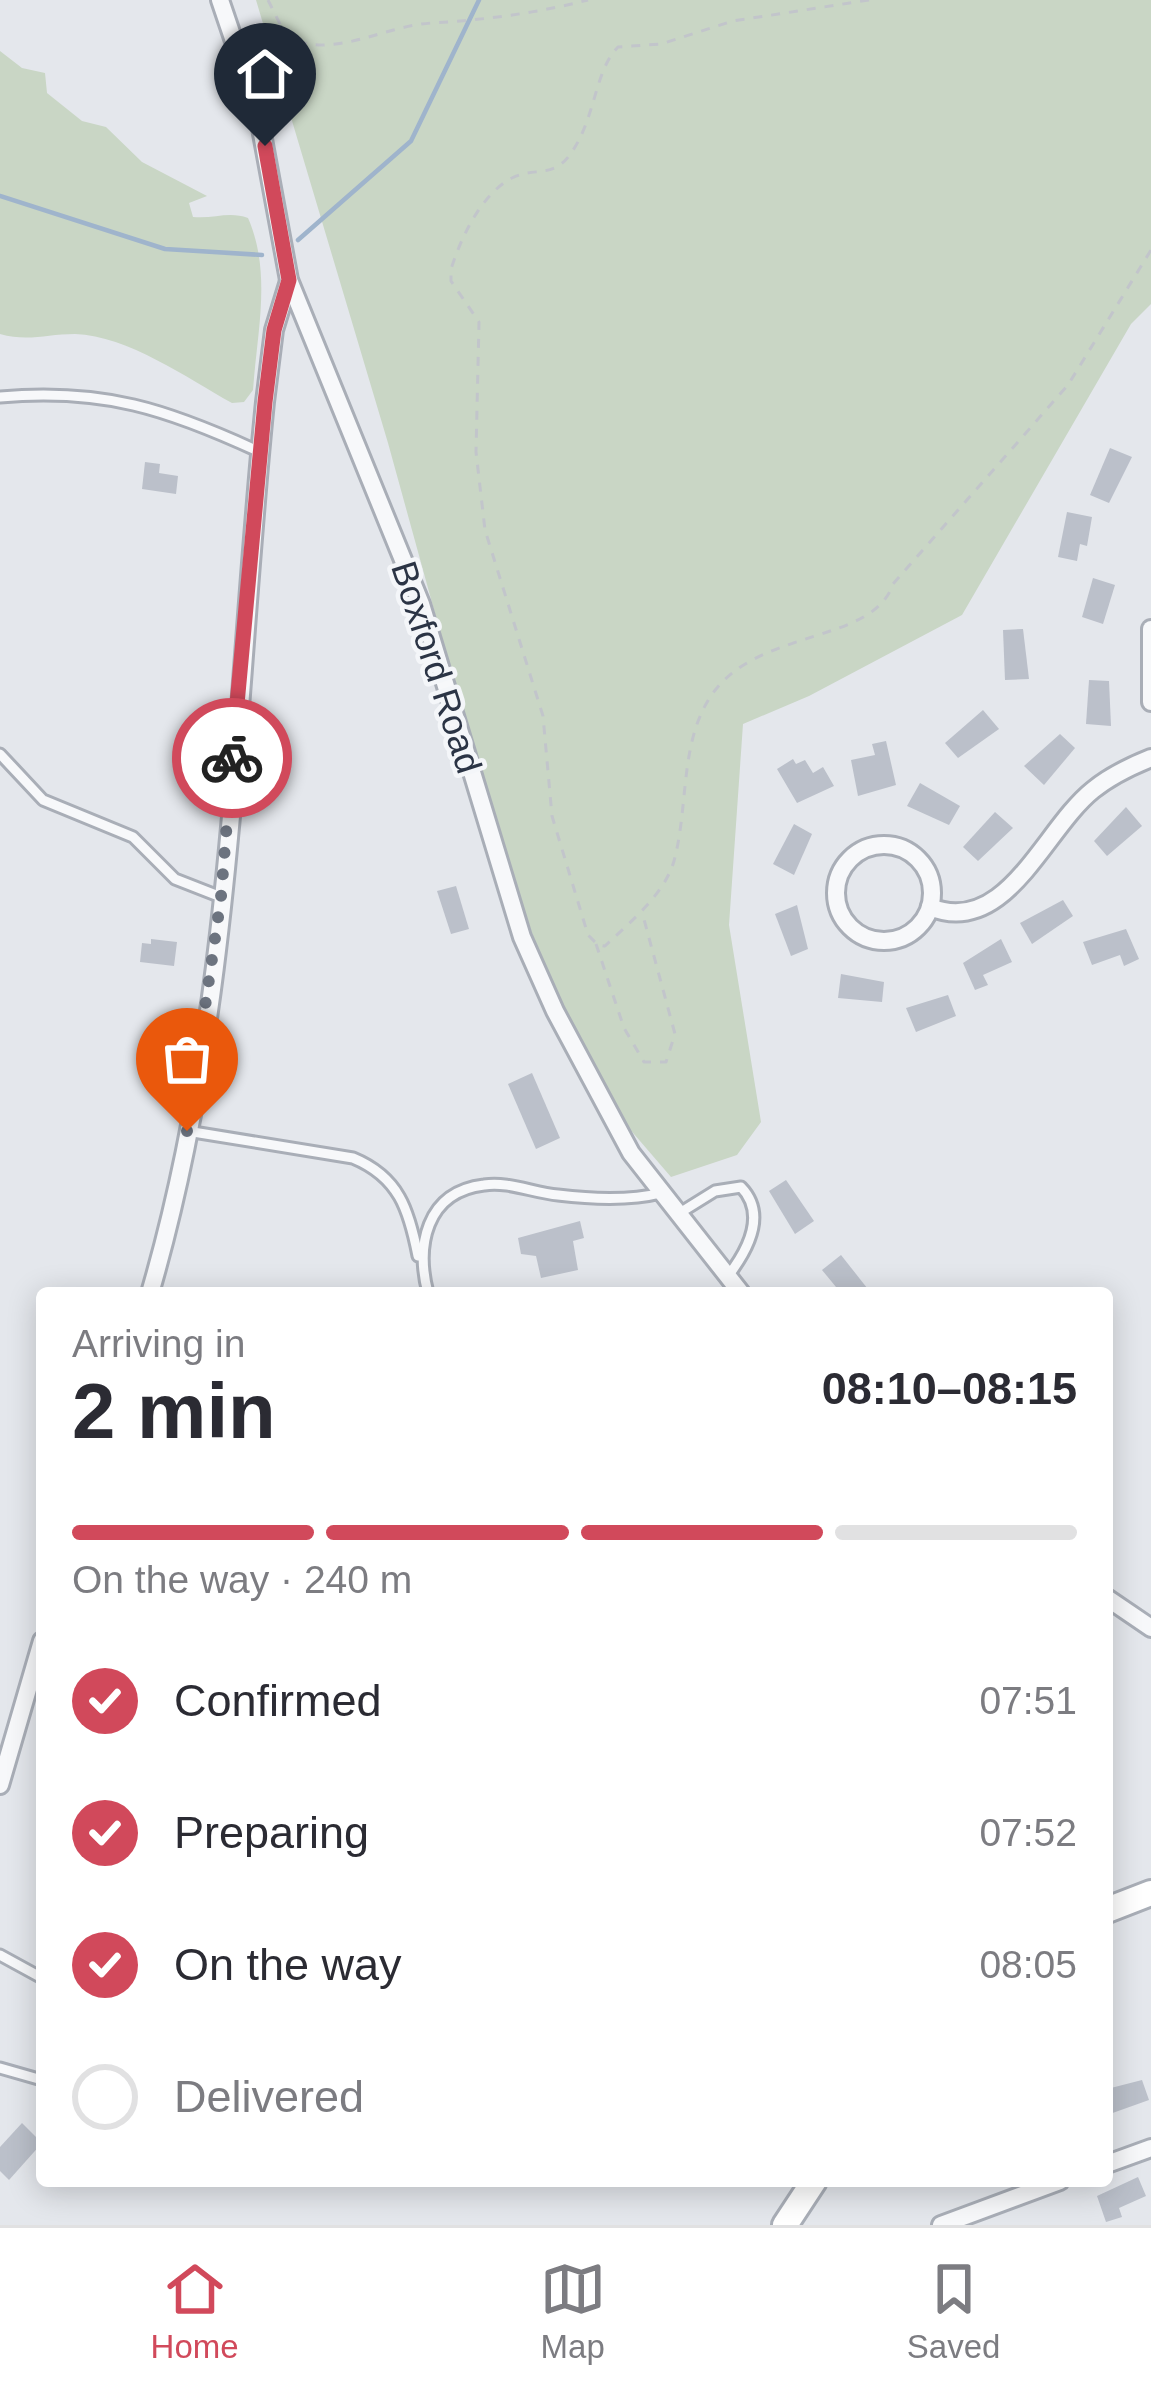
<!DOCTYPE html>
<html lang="en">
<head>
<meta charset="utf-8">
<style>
	body { margin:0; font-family:Arial,sans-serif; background:#f7f7f7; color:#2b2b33; height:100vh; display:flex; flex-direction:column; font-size:45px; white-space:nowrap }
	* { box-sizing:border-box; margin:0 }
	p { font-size:39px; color:#7c7c81 }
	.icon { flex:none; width:66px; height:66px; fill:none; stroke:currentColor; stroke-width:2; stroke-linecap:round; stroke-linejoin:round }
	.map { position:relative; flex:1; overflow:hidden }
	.side { position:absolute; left:36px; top:1287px; width:1077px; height:900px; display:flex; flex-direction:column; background:#fff; border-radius:12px; box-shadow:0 6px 30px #0003 }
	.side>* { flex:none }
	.pin { position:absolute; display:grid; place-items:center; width:102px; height:102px; color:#fff; margin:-123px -51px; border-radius:50% 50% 50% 0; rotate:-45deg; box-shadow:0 0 12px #0007 }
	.pin .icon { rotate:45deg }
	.courier { position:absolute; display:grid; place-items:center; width:120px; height:120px; margin:-60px; border:9px solid #d1495b; border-radius:50%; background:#fff; color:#222; box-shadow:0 3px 15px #0007 }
	.overview em { font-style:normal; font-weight:700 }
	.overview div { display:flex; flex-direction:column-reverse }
	.overview { display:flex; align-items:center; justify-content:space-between; height:204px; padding:0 36px }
	h1 { font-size:78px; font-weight:700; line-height:90px }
	.bar { display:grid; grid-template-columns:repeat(4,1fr); gap:18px 12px; align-content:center; height:144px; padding:0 36px }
	.bar i { height:15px; border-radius:9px; background:#e1e1e2 }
	.bar .active { background:#d1495b }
	.bar p { grid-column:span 4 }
	ol { padding:0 36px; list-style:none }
	li { display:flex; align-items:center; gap:36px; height:132px }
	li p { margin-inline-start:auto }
	li .icon { padding:12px; border-radius:50%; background:#d1495b; color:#fff; stroke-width:4 }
	li:last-child { color:#7c7c81 }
	li i { width:66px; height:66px; border:6px solid #e1e1e2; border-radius:50% }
	.tab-bar { display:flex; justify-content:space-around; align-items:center; height:168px; border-top:3px solid #e1e1e2; background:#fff; font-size:33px; color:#7c7c81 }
	.tab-bar a { display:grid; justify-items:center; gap:6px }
	.tab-bar .active { color:#d1495b }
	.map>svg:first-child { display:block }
</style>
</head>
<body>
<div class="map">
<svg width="1151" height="2225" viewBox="0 0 1151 2225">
	<rect width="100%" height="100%" fill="#e4e7ec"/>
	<!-- green -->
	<g fill="#c9d6c5">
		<path d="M256 0H1151V304L1131 324 962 615 809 696 743 724 729 925 761 1122 737 1155 671 1177 609 1105 537 948 482 784 388 443Z"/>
		<path d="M0 51 22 68 45 73 47 93 82 121 106 127 142 162 207 196 189 203 193 217C214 219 229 211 248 218 272 273 257 332 253 390L244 402 232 403C187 378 128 336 75 334 47 334 28 342 0 334Z"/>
	</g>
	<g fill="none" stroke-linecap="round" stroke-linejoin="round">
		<!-- stream -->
		<g stroke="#9fb4cc" stroke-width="4.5">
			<path d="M0 196 165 249 262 255"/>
			<path d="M298 240 411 141 479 0"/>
		</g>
	</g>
	<!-- building -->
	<g fill="#bbc0ca">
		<path d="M1110 448 1132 457 1109 503 1090 495Z"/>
		<path d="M145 462 160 464 159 473 178 476 176 494 142 489Z"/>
		<path d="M1067 512 1092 517 1087 546 1080 544 1077 561 1058 557Z"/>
		<path d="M1093 578 1115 585 1103 624 1082 617Z"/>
		<path d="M1023 629 1029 679 1005 680 1003 630Z"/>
		<path d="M1089 680 1109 681 1111 726 1086 724Z"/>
		<path d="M983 710 999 729 958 758 945 743Z"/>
		<path d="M1060 734 1075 748 1044 785 1024 766Z"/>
		<path d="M886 741 896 785 858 796 851 760 875 755 872 744Z"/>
		<path d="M793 759 796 764 805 760 813 773 823 767 834 786 797 803 777 769Z"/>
		<path d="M920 783 960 806 949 825 907 806Z"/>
		<path d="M1126 807 1142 826 1107 856 1094 841Z"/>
		<path d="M995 812 1013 828 978 861 963 847Z"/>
		<path d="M794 824 812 834 794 875 773 864Z"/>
		<path d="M456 886 469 929 451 934 437 891Z"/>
		<path d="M1063 900 1073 916 1032 944 1020 923Z"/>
		<path d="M797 905 808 949 791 956 775 914Z"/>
		<path d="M1126 929 1139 959 1124 966 1120 955 1092 965 1083 942Z"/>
		<path d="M151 939 177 942 174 966 140 962 142 943 151 944Z"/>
		<path d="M1001 939 1012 962 983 975 988 985 975 990 963 963Z"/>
		<path d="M841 974 884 982 882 1002 838 998Z"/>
		<path d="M948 995 956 1016 916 1032 906 1008Z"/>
		<path d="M532 1073 560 1138 536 1149 508 1084Z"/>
		<path d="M786 1180 814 1221 795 1234 769 1191Z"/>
		<path d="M580 1221 584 1238 573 1241 578 1270 541 1278 536 1256 521 1254 518 1238Z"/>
		<path d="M841 1255 871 1293H841L822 1270Z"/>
		<path d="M1142 2080 1149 2100 1107 2115V2089Z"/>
		<path d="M22 2123 42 2143 9 2180 0 2171V2147Z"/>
		<path d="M1138 2177 1146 2196 1119 2208 1122 2217 1106 2222 1097 2196Z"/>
	</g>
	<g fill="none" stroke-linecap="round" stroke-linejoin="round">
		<!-- lane casing -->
		<g stroke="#a9aeb7" stroke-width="15">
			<g id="lane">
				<path d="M0 397C103 388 167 409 260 452"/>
				<path d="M0 754 43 800 133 837 175 879 221 897"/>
				<path d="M187 1131 353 1158C399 1177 409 1210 418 1256"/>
				<path d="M678 1214 715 1191 741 1187C767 1214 748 1250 728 1276"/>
				<path d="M428 1293C416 1247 425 1192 484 1185 508 1181 534 1193 558 1195 591 1199 629 1201 661 1193"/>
				<path d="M0 1955 42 1978"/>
				<path d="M0 2068 42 2080"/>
			</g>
		</g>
		<!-- street casing -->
		<g stroke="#a9aeb7" stroke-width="22">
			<g id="street">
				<path d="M220 0 258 112 289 280 421 604 522 937 555 1011 631 1153 741 1293"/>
				<path d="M1151 629V702"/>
				<circle cx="884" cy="893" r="48"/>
				<path d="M930 907C1006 938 1044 829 1093 790 1110 776 1131 766 1151 758"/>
				<path d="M150 1293C234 1007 235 698 265 402L274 330 289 281"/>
				<path d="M1107 1598 1151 1628"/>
				<path d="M0 1785 42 1641"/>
				<path d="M1107 2164 1151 2148"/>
				<path d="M941 2225 1060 2181"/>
			</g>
		</g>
		<!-- secondary casing -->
		<g stroke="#a9aeb7" stroke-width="30">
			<g id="secondary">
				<path d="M1107 1910 1151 1893"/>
				<path d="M785 2225 814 2181"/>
			</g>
		</g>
		<!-- path -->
		<g stroke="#c2c5cb" stroke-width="3" stroke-dasharray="9 9" stroke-linecap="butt">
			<path d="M268 0 287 38C336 59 382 26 432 23 484 20 537 13 588 0"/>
			<path d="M869 0 733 21 661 44 618 47C594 71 596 120 569 156 552 178 534 167 512 178 481 194 461 238 451 269V281L479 322 476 452 485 530 543 716 552 816 588 935 598 945 605 946C630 922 664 895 674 861 689 806 679 740 713 693 760 628 873 644 893 584L1068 385 1151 250"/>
			<path d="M596 944 624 1028 644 1062H666L675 1034 642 912"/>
		</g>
		<!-- lane -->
		<use href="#lane" stroke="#f7f8fa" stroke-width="9"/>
		<!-- street -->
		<use href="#street" stroke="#f7f8fa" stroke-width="16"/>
		<!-- secondary -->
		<use href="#secondary" stroke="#fff" stroke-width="24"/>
	</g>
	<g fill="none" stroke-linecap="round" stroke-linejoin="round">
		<!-- done -->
		<path stroke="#6c737f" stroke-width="12" stroke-dasharray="0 21.6" d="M187 1131 221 897 232 758"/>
		<!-- route -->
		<path stroke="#d1495b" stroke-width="15" d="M232 758 265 402 274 330 289 280 265 146"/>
	</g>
	<g text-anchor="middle" stroke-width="9" stroke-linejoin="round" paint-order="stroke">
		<!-- street labels -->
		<g font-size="36" fill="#2b3445" stroke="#f4f6f9">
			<text transform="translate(437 667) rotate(72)" y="13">Boxford Road</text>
		</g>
	</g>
</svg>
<div class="pin" style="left:187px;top:1131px;background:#ea580c"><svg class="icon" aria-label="bag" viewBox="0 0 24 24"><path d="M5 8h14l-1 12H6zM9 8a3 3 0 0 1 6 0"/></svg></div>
<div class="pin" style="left:265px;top:146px;background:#1f2937"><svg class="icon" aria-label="home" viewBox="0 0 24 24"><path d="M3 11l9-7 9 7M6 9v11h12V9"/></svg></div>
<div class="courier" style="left:232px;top:758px"><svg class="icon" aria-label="bike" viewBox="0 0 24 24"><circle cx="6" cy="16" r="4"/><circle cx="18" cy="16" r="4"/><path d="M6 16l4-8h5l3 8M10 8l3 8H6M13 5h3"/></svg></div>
<section class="side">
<div class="overview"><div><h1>2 min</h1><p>Arriving in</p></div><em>08:10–08:15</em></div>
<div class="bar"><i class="active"></i><i class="active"></i><i class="active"></i><i></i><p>On the way · 240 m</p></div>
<ol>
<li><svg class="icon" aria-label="check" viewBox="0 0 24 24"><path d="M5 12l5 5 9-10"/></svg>Confirmed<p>07:51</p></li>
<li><svg class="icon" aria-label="check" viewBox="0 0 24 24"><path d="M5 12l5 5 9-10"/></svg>Preparing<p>07:52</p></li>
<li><svg class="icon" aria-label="check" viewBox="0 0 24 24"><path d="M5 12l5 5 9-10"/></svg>On the way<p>08:05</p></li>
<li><i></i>Delivered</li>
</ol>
</section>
</div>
<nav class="tab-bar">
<a class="active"><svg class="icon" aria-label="home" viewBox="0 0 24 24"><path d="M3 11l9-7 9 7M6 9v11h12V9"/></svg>Home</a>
<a><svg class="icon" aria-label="map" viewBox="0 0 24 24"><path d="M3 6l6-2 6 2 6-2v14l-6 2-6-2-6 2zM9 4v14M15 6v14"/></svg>Map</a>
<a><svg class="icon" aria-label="saved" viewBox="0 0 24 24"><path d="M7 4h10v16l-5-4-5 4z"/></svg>Saved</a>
</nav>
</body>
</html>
